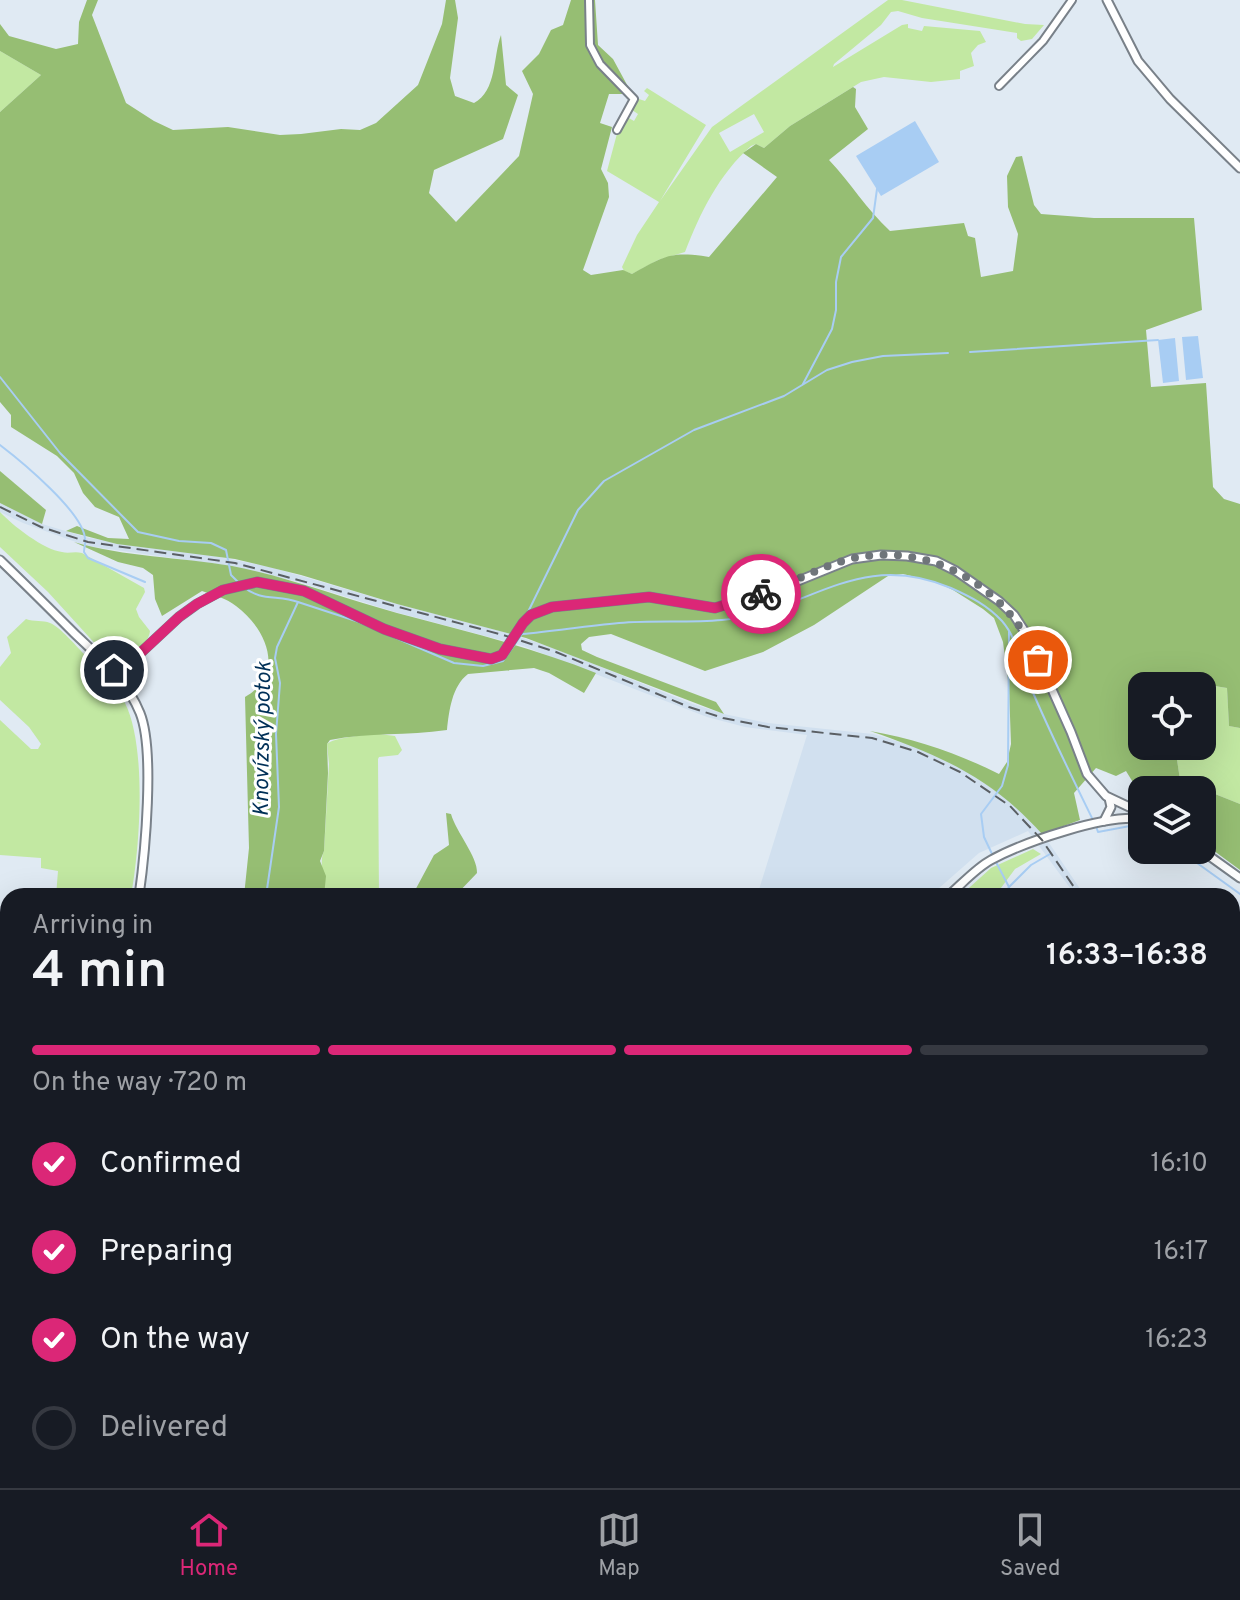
<!DOCTYPE html>
<html lang="en">
<head>
<meta charset="utf-8">
<style>
	body { margin:0; font-family:Overpass,sans-serif; background:#20242c; color:#f1f3f6; height:100vh; display:flex; flex-direction:column; font-size:30px; white-space:nowrap }
	* { box-sizing:border-box; margin:0 }
	p { font-size:26px; color:#9ea1a6 }
	.icon { flex:none; width:44px; height:44px; fill:none; stroke:currentColor; stroke-width:2; stroke-linecap:round; stroke-linejoin:round }
	.map { position:relative; flex:1; overflow:hidden }
	.sheet { position:absolute; left:0px; top:888px; width:1240px; height:600px; display:flex; flex-direction:column; background:#171b24; border-radius:24px 24px 0 0; box-shadow:0 8px 32px #0002 }
	.sheet>* { flex:none }
	.controls { position:absolute; left:1128px; top:672px; display:grid; gap:16px }
	.controls a { display:grid; place-items:center; width:88px; height:88px; border-radius:16px; background:#171b24; box-shadow:0 8px 32px #0002; font-size:40px }
	.pin { position:absolute; display:grid; place-items:center; width:68px; height:68px; color:#fff; margin:-34px; border:4px solid #fff; border-radius:50%; box-shadow:0 2px 8px #0007 }
	.courier { position:absolute; display:grid; place-items:center; width:80px; height:80px; margin:-40px; border:6px solid #db2777; border-radius:50%; background:#fff; color:#222; box-shadow:0 2px 10px #0007 }
	.head em { font-style:normal; font-weight:600 }
	.head div { display:flex; flex-direction:column-reverse }
	.head { display:flex; align-items:center; justify-content:space-between; height:136px; padding:0 32px }
	h1 { font-size:52px; font-weight:600; line-height:60px }
	.bar { display:grid; grid-template-columns:repeat(4,1fr); gap:12px 8px; align-content:center; height:96px; padding:0 32px }
	.bar i { height:10px; border-radius:6px; background:#363941 }
	.bar .on { background:#db2777 }
	.bar p { grid-column:span 4 }
	ol { padding:0 32px; list-style:none }
	li { display:flex; align-items:center; gap:24px; height:88px }
	li p { margin-inline-start:auto }
	li .icon { padding:8px; border-radius:50%; background:#db2777; color:#fff; stroke-width:4 }
	li:last-child { color:#9ea1a6 }
	li i { width:44px; height:44px; border:4px solid #363941; border-radius:50% }
	.tabs { display:flex; justify-content:space-around; align-items:center; height:112px; border-top:2px solid #363941; background:#171b24; font-size:22px; color:#9ea1a6 }
	.tabs a { display:grid; justify-items:center; gap:4px }
	.tabs .on { color:#db2777 }
	.map>svg:first-child { display:block }
</style>
</head>
<body>
<div class="map">
<svg width="1240" height="1488" viewBox="0 0 1240 1488">
	<rect width="100%" height="100%" fill="#e0eaf3"/>
	<!-- built -->
	<path fill="#d1e0ef" d="M0 503 42 524 89 538 200 553 270 567 397 604 504 632 557 649 690 703 724 714 768 723 873 734 920 748 962 768 1013 803 1045 837 1085 896H1076L1028 831 979 853 930 896H757L807 735 745 727 707 717 523 646 395 612 299 582 223 565 87 546 23 523 0 512Z"/>
	<!-- green -->
	<g fill="#c2e8a2" fill-rule="evenodd">
		<path d="M888 0H902L1025 24 1044 25 1032 39 1021 41 1017 38V33L922 18 898 11 891 12 881 25 834 64 833 67 902 25 908 24V28L922 31 924 26 980 31 986 42 978 45 971 53 974 66 960 71V79L931 82 884 77 861 82 790 126 764 148 756 144 751 146C719 174 700 213 685 252L658 260 632 274 624 271 622 267 637 235 659 202 607 171 618 130 627 117 634 121 638 114 632 110 639 99 645 101 649 95 644 91 647 88 706 125 660 201 712 127ZM754 114 764 132 730 152 719 133Z"/>
		<path d="M0 51 41 75 0 112Z"/>
		<path d="M0 512C12 525 44 550 62 552 69 554 74 551 82 553L144 588 145 592 136 609 139 617 150 631C147 653 116 659 99 648L48 592 0 547Z"/>
		<path d="M26 619C34 622 43 620 50 623 59 626 78 648 86 656 99 671 115 685 125 703 147 747 140 847 131 896H56L58 871 41 868V858L0 855V720L31 749H38L41 744 29 727 0 700V667L11 653 7 637Z"/>
		<path d="M1195 683 1227 688 1229 726 1240 728V804L1180 780 1175 746H1202V686H1195Z"/>
		<path d="M371 733 395 736 402 750 398 755 379 757 378 759 379 896H324C326 879 318 864 324 851L329 764 327 744C335 737 358 737 371 733Z"/>
		<path d="M1033 849 1041 854 1015 869 995 896H960L991 868Z"/>
		<path d="M8 1148V1241C0 1214 0 1172 8 1148Z"/>
	</g>
	<!-- forest -->
	<g fill="#96be73">
		<path d="M87 0H98L92 15 126 103 154 121 173 130 228 127 280 135 301 134 341 129 360 130 376 123 418 85 442 24 446 0H455L458 18 450 78 455 96 474 103C497 91 493 56 501 35L506 85 518 95 503 139 434 170 429 193 456 222 519 156 533 94 522 71 539 54 551 30 563 25 571 0H595L598 45 613 59 632 94H609L600 123 612 127 601 169 608 183 609 197 583 270 591 275 623 270 632 274C665 256 670 251 709 257L777 177 743 153 756 144 764 148 790 126 853 87 856 89 855 107 868 129 829 160C851 183 866 209 890 231L964 223 968 236 975 238 981 277 1013 271 1018 234 1008 207 1007 176 1016 157 1022 156 1034 205 1041 214 1094 218H1194L1202 310 1146 330 1151 387 1206 383 1213 487 1224 499 1240 504V728L1229 726 1227 688 1196 683 1195 686H1142V746H1175L1180 780 1240 804V870L1202 842V790H1142V797L1126 771 1116 776 1096 768 1074 793 1080 820 1042 834C992 778 940 755 870 731 916 739 957 753 999 774L1007 762 1011 744 1009 688 1003 642 994 618 983 609 953 590 936 582 903 574 888 576 814 625 763 652 705 671 611 634 589 637 581 644 582 650 597 657 716 702 724 714 526 638 397 604 301 575 235 559 117 544 66 531 77 526 108 538 129 539 119 517 95 507 83 493 74 473 57 456 11 427V415L0 402V112L41 75 0 51V24L9 36 56 49 78 44 79 22Z"/>
		<path d="M0 471 46 510 42 524 0 503Z"/>
		<path d="M74 542C125 557 179 557 232 566 288 577 342 598 397 613 465 631 531 647 596 673L584 693 549 673 534 668 468 674C452 686 449 711 447 730 407 736 369 732 330 740L327 744 328 773 324 851 320 861 326 876 324 896H244L249 848 245 697C286 674 267 629 236 606 226 598 213 595 202 591L162 616 155 599 153 575 143 568 118 562Z"/>
		<path d="M446 813 451 814C456 832 478 857 477 873L455 896H412L434 855 449 845Z"/>
		<path d="M1232 1152H1240V1488H1198L1194 1480H1232Z"/>
		<path d="M8 1330V1443L0 1431V1346Z"/>
		<path d="M42 1480H228V1488H45Z"/>
	</g>
	<!-- water -->
	<g fill="#a8cdf3">
		<path d="M915 121 939 162 881 196 856 156Z"/>
		<path d="M1198 336 1203 378 1186 380 1182 337Z"/>
		<path d="M1175 338 1179 381 1163 383 1158 340Z"/>
	</g>
	<g fill="none" stroke-linecap="round" stroke-linejoin="round">
		<!-- stream -->
		<g stroke="#a8cdf3" stroke-width="2">
			<path d="M970 352 1158 340"/>
			<path d="M0 377 60 453 138 532 179 541 211 543 226 550 231 575 239 583"/>
			<path d="M803 384 832 329 836 310V282L841 257 873 218 877 189"/>
			<path d="M0 445C21 461 84 513 85 539 86 543 84 547 84 552L88 558 145 582"/>
			<path d="M244 587C259 601 279 595 298 602L277 647 275 658 280 683 276 734 279 807 266 896"/>
			<path d="M298 602 359 622 454 663 483 666 503 661 522 634C554 631 586 626 619 623 653 620 688 623 722 620 809 612 857 548 951 588 971 597 987 605 1002 621 1016 637 1019 657 1026 676 1046 725 1070 773 1093 820"/>
			<path d="M527 614 578 510 604 481 694 430 784 396 827 370 852 362 883 356 948 353"/>
			<path d="M1096 826 1098 832 1130 826 1142 829"/>
			<path d="M1179 850 1240 894"/>
			<path d="M993 856 984 837 981 814 1002 786 1008 765 1009 632"/>
			<path d="M996 862 1009 887 1004 896"/>
			<path d="M1009 887 1031 865 1050 854"/>
			<path d="M330 1480V1488"/>
			<path d="M1220 1480 1225 1488"/>
		</g>
		<!-- minor casing -->
		<g stroke="#798189" stroke-width="10">
			<g id="minor">
				<path d="M589 0 590 45 600 64 634 99 617 130"/>
				<path d="M999 86 1043 41 1072 0"/>
				<path d="M437 1480 444 1488"/>
				<path d="M529 1480 533 1488"/>
				<path d="M614 1480 619 1488"/>
				<path d="M419 1488 424 1480"/>
				<path d="M592 1488 598 1480"/>
			</g>
		</g>
		<!-- tertiary casing -->
		<g stroke="#798189" stroke-width="11">
			<g id="tertiary">
				<path d="M1107 0 1138 61 1170 99 1240 168"/>
				<path d="M0 560C25 584 50 609 74 633 100 658 126 679 140 713 155 750 145 854 139 896"/>
				<path d="M114 670 135 658 179 617 197 604 223 590 257 582 304 591 384 629 440 649 491 659 502 655 523 623 531 615 552 607 649 597 715 608 788 585 852 559 881 555 907 556 936 561 956 571 999 601 1014 615 1029 638 1071 732 1087 774 1106 796 1142 813"/>
				<path d="M1104 821 1111 807 1109 798"/>
				<path d="M1201 850 1240 878"/>
				<path d="M948 896C962 884 976 868 991 860 1024 842 1106 814 1142 819"/>
				<path d="M203 1488 205 1480"/>
				<path d="M732 1488 735 1480"/>
			</g>
		</g>
		<!-- minor -->
		<use href="#minor" stroke="#fff" stroke-width="6"/>
		<!-- tertiary -->
		<use href="#tertiary" stroke="#fff" stroke-width="7"/>
		<!-- rail -->
		<g stroke="#5a5f64" stroke-width="2" stroke-dasharray="12 6" stroke-linecap="butt">
			<path d="M0 507 41 527 88 542 235 563 503 635 556 652 689 707 723 718 768 727 872 738 918 752 960 772 1010 806 1042 840 1080 896"/>
			<path d="M1232 1033 1240 1036"/>
		</g>
	</g>
	<g fill="none" stroke-linecap="round" stroke-linejoin="round">
		<!-- done -->
		<path stroke="#6f757a" stroke-width="8" stroke-dasharray="0 14.4" d="M761 594C790 584 826 564 854 558 933 542 1008 588 1038 660"/>
		<!-- route -->
		<path stroke="#db2777" stroke-width="10" d="M114 670 135 658 179 617 197 604 223 590 257 582 304 591 384 629 440 649 491 659 502 655 523 623 531 615 552 607 649 597 715 608 761 594"/>
	</g>
	<g text-anchor="middle" stroke-width="6" stroke-linejoin="round" paint-order="stroke">
		<!-- water labels -->
		<g font-size="22" font-style="italic" fill="#003057" stroke="#fff">
			<text transform="translate(261 739) rotate(-89)" y="8">Knovízský potok</text>
		</g>
	</g>
</svg>
<div class="controls">
<a><svg class="icon" aria-label="locate" viewBox="0 0 24 24"><circle cx="12" cy="12" r="6"/><path d="M12 2v4M12 18v4M2 12h4M18 12h4"/></svg></a>
<a><svg class="icon" aria-label="layers" viewBox="0 0 24 24"><path d="M12 4l9 5-9 5-9-5zM3 14l9 5 9-5"/></svg></a>
</div>
<div class="pin" style="left:1038px;top:660px;background:#ea580c"><svg class="icon" aria-label="bag" viewBox="0 0 24 24"><path d="M5 8h14l-1 12H6zM9 8a3 3 0 0 1 6 0"/></svg></div>
<div class="pin" style="left:114px;top:670px;background:#1f2937"><svg class="icon" aria-label="home" viewBox="0 0 24 24"><path d="M3 11l9-7 9 7M6 9v11h12V9"/></svg></div>
<div class="courier" style="left:761px;top:594px"><svg class="icon" aria-label="bike" viewBox="0 0 24 24"><circle cx="6" cy="16" r="4"/><circle cx="18" cy="16" r="4"/><path d="M6 16l4-8h5l3 8M10 8l3 8H6M13 5h3"/></svg></div>
<section class="sheet">
<div class="head"><div><h1>4 min</h1><p>Arriving in</p></div><em>16:33–16:38</em></div>
<div class="bar"><i class="on"></i><i class="on"></i><i class="on"></i><i></i><p>On the way · 720 m</p></div>
<ol>
<li><svg class="icon" aria-label="check" viewBox="0 0 24 24"><path d="M5 12l5 5 9-10"/></svg>Confirmed<p>16:10</p></li>
<li><svg class="icon" aria-label="check" viewBox="0 0 24 24"><path d="M5 12l5 5 9-10"/></svg>Preparing<p>16:17</p></li>
<li><svg class="icon" aria-label="check" viewBox="0 0 24 24"><path d="M5 12l5 5 9-10"/></svg>On the way<p>16:23</p></li>
<li><i></i>Delivered</li>
</ol>
</section>
</div>
<nav class="tabs">
<a class="on"><svg class="icon" aria-label="home" viewBox="0 0 24 24"><path d="M3 11l9-7 9 7M6 9v11h12V9"/></svg>Home</a>
<a><svg class="icon" aria-label="map" viewBox="0 0 24 24"><path d="M3 6l6-2 6 2 6-2v14l-6 2-6-2-6 2zM9 4v14M15 6v14"/></svg>Map</a>
<a><svg class="icon" aria-label="saved" viewBox="0 0 24 24"><path d="M7 4h10v16l-5-4-5 4z"/></svg>Saved</a>
</nav>
</body>
</html>
